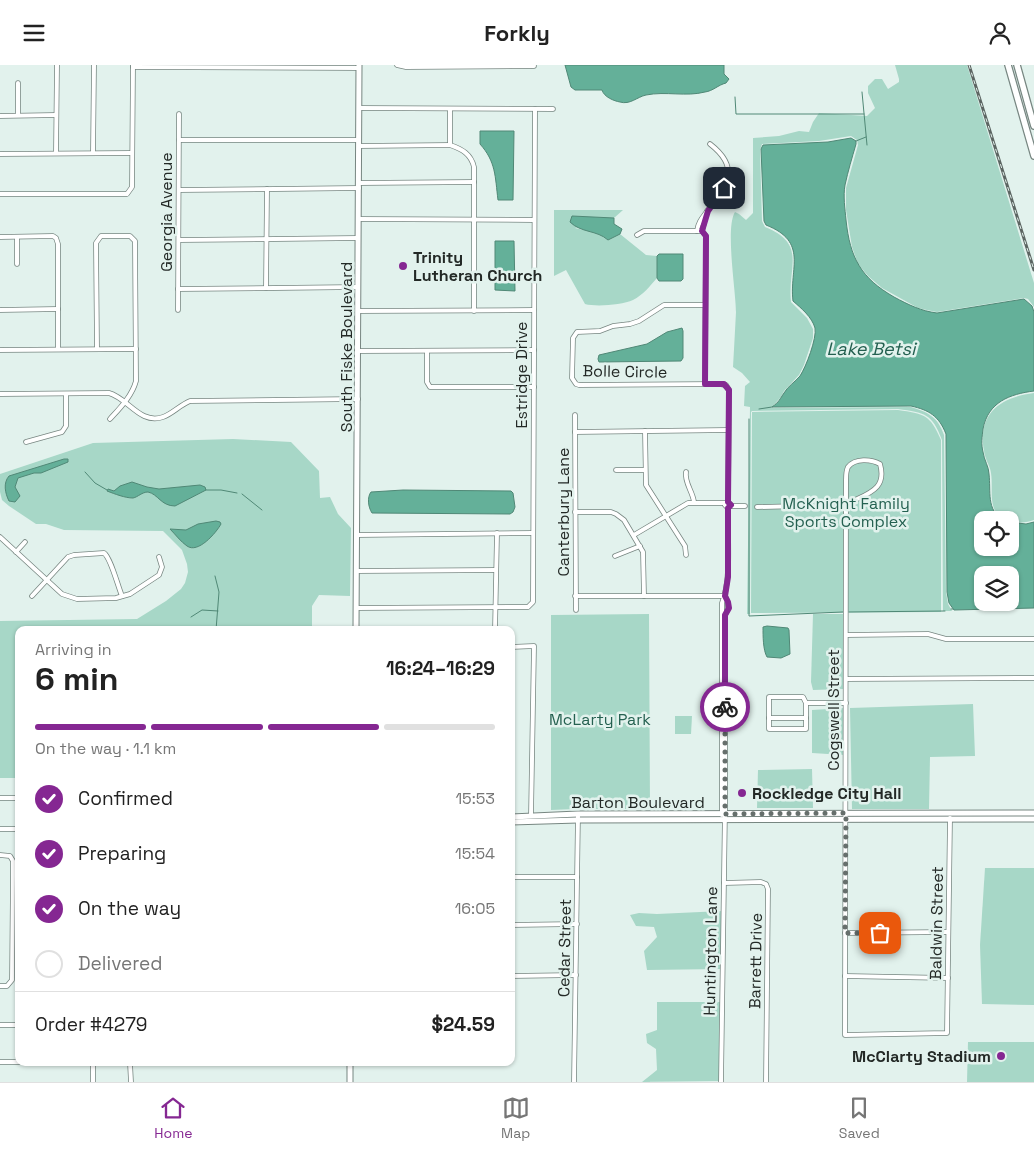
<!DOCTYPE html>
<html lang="en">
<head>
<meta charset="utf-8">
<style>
	body { margin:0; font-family:"Space Grotesk",sans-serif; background:#f2f2f2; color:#222; height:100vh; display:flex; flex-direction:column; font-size:19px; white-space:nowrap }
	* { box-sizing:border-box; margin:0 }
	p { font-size:16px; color:#767676 }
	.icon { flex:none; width:28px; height:28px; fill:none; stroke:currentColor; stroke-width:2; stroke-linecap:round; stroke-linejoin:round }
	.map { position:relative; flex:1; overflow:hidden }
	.panel { position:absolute; left:15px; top:561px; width:500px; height:440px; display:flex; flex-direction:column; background:#fff; border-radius:10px; box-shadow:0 1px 4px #0004 }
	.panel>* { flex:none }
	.tools { position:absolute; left:974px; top:446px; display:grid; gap:10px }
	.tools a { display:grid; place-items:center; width:45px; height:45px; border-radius:10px; background:#fff; box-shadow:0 1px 4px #0004; font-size:25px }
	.pin { position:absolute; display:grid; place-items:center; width:42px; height:42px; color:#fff; margin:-21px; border-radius:10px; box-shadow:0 2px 8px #0006 }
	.courier { position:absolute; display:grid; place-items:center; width:50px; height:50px; margin:-25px; border:4px solid #852792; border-radius:50%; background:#fff; color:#222; box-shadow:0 1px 6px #0007 }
	.headline em { font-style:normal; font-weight:800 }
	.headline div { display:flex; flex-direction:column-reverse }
	.headline { display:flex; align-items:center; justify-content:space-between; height:85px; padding:0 20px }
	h1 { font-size:32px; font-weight:800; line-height:38px }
	.bar { display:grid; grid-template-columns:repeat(4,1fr); gap:8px 5px; align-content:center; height:60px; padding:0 20px }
	.bar i { height:6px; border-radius:4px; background:#e0e0e0 }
	.bar .on { background:#852792 }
	.bar p { grid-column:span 4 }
	.line { display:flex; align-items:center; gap:12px; padding:0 20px; border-top:1px solid #e0e0e0 }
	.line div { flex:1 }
	ol { padding:0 20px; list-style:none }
	li { display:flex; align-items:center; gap:15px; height:55px }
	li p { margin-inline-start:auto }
	li .icon { padding:5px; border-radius:50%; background:#852792; color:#fff; stroke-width:4 }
	li:last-child { color:#767676 }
	li i { width:28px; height:28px; border:2px solid #e0e0e0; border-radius:50% }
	header { display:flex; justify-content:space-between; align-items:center; height:65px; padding:0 20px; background:#fff; font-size:22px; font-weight:800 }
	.dock { display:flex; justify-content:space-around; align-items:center; height:70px; border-top:1px solid #e0e0e0; background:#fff; font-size:14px; color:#767676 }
	.dock a { display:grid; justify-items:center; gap:2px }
	.dock .on { color:#852792 }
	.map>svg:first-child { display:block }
</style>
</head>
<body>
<header><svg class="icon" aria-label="menu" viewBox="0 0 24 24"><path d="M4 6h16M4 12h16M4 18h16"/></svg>Forkly<svg class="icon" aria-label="person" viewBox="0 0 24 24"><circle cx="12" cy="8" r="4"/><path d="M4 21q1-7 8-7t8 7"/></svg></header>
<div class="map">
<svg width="1034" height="1017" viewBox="0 0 1034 1017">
	<rect width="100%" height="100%" fill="#e2f2ed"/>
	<!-- green -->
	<g fill="#a7d7c7">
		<path d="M895 0H967L1034 218V242L1028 234 1024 233 937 247 927 245 918 243 882 223 868 211 858 199 852 182 846 145V123L858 80 857 75 851 71 819 76 762 79 760 85 762 156 765 162C808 179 787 203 791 237L807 253 813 264V273L804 300 799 310 784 326 781 332 771 343 911 342C928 347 938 352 944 370L946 527 948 539 952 546H943L942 375C932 348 925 348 898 344L752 346 751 347 750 549H747L750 342 744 341 745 321 750 317 742 308 733 302C734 284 735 266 736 247 736 226 725 163 735 147L739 149 746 155 753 148V73L779 71 799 66 809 67 813 57 819 48 867 51 875 43 868 28V21L875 14H882L888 24 899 17V14Z"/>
		<path d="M554 145H623L614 153 575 163 601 169 608 175 620 169 646 190 657 191V213C650 221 643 230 633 235 622 240 596 242 585 239L566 205 554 211Z"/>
		<path d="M1034 328V455C1026 458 1019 458 1011 456 985 450 994 428 991 408 990 401 985 394 984 386 977 348 1001 332 1034 328Z"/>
		<path d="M898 345C924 349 930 349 941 375V547L751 548 752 347Z"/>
		<path d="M233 374 291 377 319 406 320 433 330 432 338 449 351 463 350 531 319 530 312 541V565H19V713H0V556L137 554 166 536 181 524 185 518 188 507 187 499 182 485 163 466 64 465 46 459H36L9 441 2 435 0 427V409L93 378Z"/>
		<path d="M649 549 650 744H575L551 745V550Z"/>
		<path d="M813 549H844V624L813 625 811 617Z"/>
		<path d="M973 639 975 691 930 692 929 744H852L850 643Z"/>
		<path d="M844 643V690L812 688V645Z"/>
		<path d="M675 651H692L691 669H675Z"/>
		<path d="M812 704 813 743H757L758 705Z"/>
		<path d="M985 803H1034V940L982 939 980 880Z"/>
		<path d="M722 846 721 904 647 905 644 886 657 872 654 862 636 861 630 850 639 848 657 849Z"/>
		<path d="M657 937H720L719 1016 628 1017H642L657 1005 656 984 647 978 646 969 657 965Z"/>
		<path d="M968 977H1034V1017H967Z"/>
	</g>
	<!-- water -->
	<g fill="#64b099" stroke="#508876" fill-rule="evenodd">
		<path d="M565 0H724V9L729 14 726 18C718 20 713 26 705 27 686 32 666 26 646 30 637 32 630 40 620 37 614 36 604 32 602 25H575L571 22Z"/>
		<path d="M480 66H514L513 135H498C495 111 496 97 480 79Z"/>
		<path d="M851 73 856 76V79C852 93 848 106 845 120 843 131 845 144 846 155 850 193 861 213 894 232 909 240 921 246 937 248L1024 234 1032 241 1034 247V326C1010 329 988 337 983 364 982 372 981 379 983 387 984 395 989 402 989 409 991 426 986 445 1003 455H982V482H1010V457L1026 459 1034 457V543L954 545 949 538 947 527 946 369C939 351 929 345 911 341L772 342C779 337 780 334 784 328 788 321 795 317 800 311 806 302 817 273 815 263 812 252 801 243 793 236 789 203 809 177 766 160L764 156 761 84 763 80 828 77ZM982 510H1010V538H982Z"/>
		<path d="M572 151 614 153V159L622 164 620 169 608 175C597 165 581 168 570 157Z"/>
		<path d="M495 176H514L515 226 495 225Z"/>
		<path d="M659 189H683V214L681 216H659L657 213V191Z"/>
		<path d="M682 263 683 266V293L681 296 599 297 598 294 599 290 647 279 667 267Z"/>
		<path d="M64 394H68V397L41 408H34L18 413 15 422 20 431 15 437 9 436C5 428 3 418 9 411Z"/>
		<path d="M132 417 147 422 159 424 200 420 205 422 206 425 175 441C161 441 158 429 148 427 142 427 138 432 133 433 125 433 115 429 107 426L108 424 114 426 120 421Z"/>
		<path d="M403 425 511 426 513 428 515 442 513 447 510 449 372 448C368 442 367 432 371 427Z"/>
		<path d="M216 456 220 457 221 459C216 468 198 489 187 481 181 477 175 469 170 464L186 465 198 459Z"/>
		<path d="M767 561 788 563 789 565 790 589 781 593 767 592C763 585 763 571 763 562Z"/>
	</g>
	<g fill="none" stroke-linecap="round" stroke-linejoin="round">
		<!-- stream -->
		<g stroke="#508876" stroke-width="1">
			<path d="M862 27 867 80"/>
			<path d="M735 32 736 49H864"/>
			<path d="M856 76 866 72"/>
			<path d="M759 344 772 342"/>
			<path d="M749 354V551L843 547"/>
			<path d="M85 407 95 418 107 425"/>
			<path d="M206 425H221L237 428"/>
			<path d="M242 429 262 445"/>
			<path d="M215 511 219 527 216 565"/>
			<path d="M951 544H953"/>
			<path d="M849 547 945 546"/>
			<path d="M191 552 202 545 218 546"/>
		</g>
		<!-- minor casing -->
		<g stroke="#778681" stroke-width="5.5">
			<g id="minor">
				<path d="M397 0 406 2 534 1"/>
				<path d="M133 2 359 3"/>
				<path d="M359 43 553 44"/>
				<path d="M450 44V80"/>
				<path d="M18 50V18"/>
				<path d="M0 51 56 50"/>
				<path d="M179 75H359"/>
				<path d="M359 81 450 80C462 84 471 89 474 102V246"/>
				<path d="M56 88 57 0"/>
				<path d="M93 88 94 0"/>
				<path d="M0 89 132 88"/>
				<path d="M359 118 474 117"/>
				<path d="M179 125 359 123"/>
				<path d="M0 129H127L132 122 133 0"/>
				<path d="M359 154 534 155"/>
				<path d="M697 166C698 157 703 152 708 145 727 120 741 103 710 79"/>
				<path d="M702 166 707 146"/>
				<path d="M637 170 644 166H702L706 171 705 319"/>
				<path d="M0 172 53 171 56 173 58 179V284"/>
				<path d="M17 172V199"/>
				<path d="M179 175 358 173"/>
				<path d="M266 223 267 124"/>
				<path d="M178 224 358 222"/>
				<path d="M705 240H664L639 256 630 259 613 261 600 266 577 267 573 273 572 313 576 319 579 320 719 319 726 320 729 325 728 437"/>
				<path d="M0 245 58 244"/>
				<path d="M178 245 179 49"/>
				<path d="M358 246 534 245"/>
				<path d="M97 284 96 178 101 171H130L135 176 136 316C132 331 120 343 110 354"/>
				<path d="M0 285 136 284"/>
				<path d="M359 286 534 285"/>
				<path d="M427 286V317L430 322H534"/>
				<path d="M0 329 109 328C128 333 140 360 163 352 172 349 180 340 190 336L358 334"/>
				<path d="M575 350 576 545"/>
				<path d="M645 366 646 420 685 481 686 490"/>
				<path d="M575 367 728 365"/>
				<path d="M26 377 62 367 66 361V329"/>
				<path d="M616 405H645"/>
				<path d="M686 407C684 417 693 427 694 437"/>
				<path d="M846 440C863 429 888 427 880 399 871 394 855 393 848 402 846 406 846 410 846 415L845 970 947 968 950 753"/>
				<path d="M731 441H745"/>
				<path d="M757 442 801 441 846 443"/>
				<path d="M575 447H611L616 449 624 455 643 487 644 531"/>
				<path d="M357 470 533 468"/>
				<path d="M634 470 688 438H725"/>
				<path d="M0 472 62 529 77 534 116 533 130 529 159 510 162 502 159 492"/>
				<path d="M16 487 25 477"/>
				<path d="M615 491 640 481"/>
				<path d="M357 506 496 505"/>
				<path d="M32 531 68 492 74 490 104 488C111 493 118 522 122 531"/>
				<path d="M575 531H725"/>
				<path d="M357 543 528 542 533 537 535 44"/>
				<path d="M495 565 497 468"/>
				<path d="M846 570 928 569 946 574H1034"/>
				<path d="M511 582 534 581 531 751"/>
				<path d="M846 614 1034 613"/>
				<path d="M806 638V664H769V632H803L806 638H846"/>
				<path d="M769 653H806"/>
				<path d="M0 733H19"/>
				<path d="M722 750V538C732 513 727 470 728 443L731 440 728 437 725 440 728 443"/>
				<path d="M0 764H19"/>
				<path d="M0 790 10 791 13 796V811L12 915 7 921H0"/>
				<path d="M511 812H577"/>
				<path d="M724 818 761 817 766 819 768 824 766 1017"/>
				<path d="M511 860 577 859"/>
				<path d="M845 868 948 867"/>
				<path d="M511 911 576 910"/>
				<path d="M845 911 948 913"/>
				<path d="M0 960H19"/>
				<path d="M0 997H19"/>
				<path d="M93 998V1017"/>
				<path d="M130 998 131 1017"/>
				<path d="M574 1017 578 749"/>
				<path d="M721 1017 725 744V550C729 542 729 539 725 531"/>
			</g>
		</g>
		<!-- secondary casing -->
		<g stroke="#778681" stroke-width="7">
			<g id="secondary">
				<path d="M356 565 359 0"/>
				<path d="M511 752 578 749 1034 748"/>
				<path d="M511 757 578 755 1034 754"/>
				<path d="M350 1017V998"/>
			</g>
		</g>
		<!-- primary casing -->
		<g stroke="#778681" stroke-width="8">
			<g id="primary">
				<path d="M1008 0 1034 91"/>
				<path d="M1017 0 1034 61"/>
			</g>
		</g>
		<!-- minor -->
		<use href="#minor" stroke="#fff" stroke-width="4"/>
		<!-- secondary -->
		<use href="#secondary" stroke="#fff" stroke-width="5"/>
		<!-- primary -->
		<use href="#primary" stroke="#fff" stroke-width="5.5"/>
		<!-- rail casing -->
		<g stroke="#5c6562" stroke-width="3">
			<path id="rail" d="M969 0 1034 205"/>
		</g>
		<!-- rail -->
		<use href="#rail" stroke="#e2f2ed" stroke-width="1" stroke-dasharray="4" stroke-linecap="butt"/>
	</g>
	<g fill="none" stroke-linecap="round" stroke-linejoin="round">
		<!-- done -->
		<path stroke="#666f6c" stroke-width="5" stroke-dasharray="0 9" d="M725 642V749L846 748 845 868H880"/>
		<!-- route -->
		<path stroke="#852792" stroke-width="6" d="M724 123 708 146 702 166 706 171 705 319H724L729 325 728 437 731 440 728 443V512L725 531 728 537 729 543 725 550V642"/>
	</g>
	<!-- markers -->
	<g fill="#852792" stroke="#e2f2ed" stroke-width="2">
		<circle cx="403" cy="201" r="5"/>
		<circle cx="742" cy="728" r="5"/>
		<circle cx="1001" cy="991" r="5"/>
	</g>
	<g text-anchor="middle" stroke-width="5" stroke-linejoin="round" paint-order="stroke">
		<!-- street labels -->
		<g font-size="16" fill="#232926" stroke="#e2f2ed">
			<text transform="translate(166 147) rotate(-90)" y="6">Georgia Avenue</text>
			<text transform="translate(346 282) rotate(-90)" y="6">South Fiske Boulevard</text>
			<text transform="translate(625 306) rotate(1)" y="6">Bolle Circle</text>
			<text transform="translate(521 310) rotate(-90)" y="6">Estridge Drive</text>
			<text transform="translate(563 447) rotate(-90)" y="6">Canterbury Lane</text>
			<text transform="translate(833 645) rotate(-90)" y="6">Cogswell Street</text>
			<text x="638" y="743">Barton Boulevard</text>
			<text transform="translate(936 858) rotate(-89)" y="6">Baldwin Street</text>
			<text transform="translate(564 883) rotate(-89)" y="6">Cedar Street</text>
			<text transform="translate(710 886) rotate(-89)" y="6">Huntington Lane</text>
			<text transform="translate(755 896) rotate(-89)" y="6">Barrett Drive</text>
		</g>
		<!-- poi labels -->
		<g font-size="16" font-weight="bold" fill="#232926" stroke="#e2f2ed" text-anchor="start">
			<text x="413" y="198">Trinity<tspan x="413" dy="18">Lutheran Church</tspan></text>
			<text x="752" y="734">Rockledge City Hall</text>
			<text x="991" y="997" text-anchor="end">McClarty Stadium</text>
		</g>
		<!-- park labels -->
		<g font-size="16" fill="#256151" stroke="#e2f2ed">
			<text x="846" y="444">McKnight Family<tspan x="846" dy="18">Sports Complex</tspan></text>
			<text x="600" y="660">McLarty Park</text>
		</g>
		<!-- water labels -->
		<g font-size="18" font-style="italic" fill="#236050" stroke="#e2f2ed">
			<text x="871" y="290">Lake Betsi</text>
		</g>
	</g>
</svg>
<div class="tools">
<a><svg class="icon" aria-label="locate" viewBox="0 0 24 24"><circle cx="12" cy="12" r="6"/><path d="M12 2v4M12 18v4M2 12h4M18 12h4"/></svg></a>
<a><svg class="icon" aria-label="layers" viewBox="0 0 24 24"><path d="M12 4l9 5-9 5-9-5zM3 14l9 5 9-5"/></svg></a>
</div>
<div class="pin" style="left:880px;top:868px;background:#ea580c"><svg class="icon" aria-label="bag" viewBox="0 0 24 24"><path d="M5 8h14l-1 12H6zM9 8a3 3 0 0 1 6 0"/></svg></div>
<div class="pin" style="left:724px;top:123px;background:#1f2937"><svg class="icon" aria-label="home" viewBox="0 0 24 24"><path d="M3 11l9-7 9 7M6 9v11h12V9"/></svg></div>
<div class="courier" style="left:725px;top:642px"><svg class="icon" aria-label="bike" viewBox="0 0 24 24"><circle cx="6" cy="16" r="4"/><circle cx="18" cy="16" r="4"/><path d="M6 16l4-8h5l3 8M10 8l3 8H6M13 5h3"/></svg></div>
<section class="panel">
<div class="headline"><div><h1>6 min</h1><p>Arriving in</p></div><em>16:24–16:29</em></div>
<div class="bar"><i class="on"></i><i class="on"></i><i class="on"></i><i></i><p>On the way · 1.1 km</p></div>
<ol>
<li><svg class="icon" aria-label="check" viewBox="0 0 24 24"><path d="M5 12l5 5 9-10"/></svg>Confirmed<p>15:53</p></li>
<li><svg class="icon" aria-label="check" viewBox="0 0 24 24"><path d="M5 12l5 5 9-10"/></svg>Preparing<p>15:54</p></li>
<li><svg class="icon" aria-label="check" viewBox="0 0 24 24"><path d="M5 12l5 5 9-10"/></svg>On the way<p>16:05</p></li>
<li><i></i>Delivered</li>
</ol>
<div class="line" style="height:65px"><div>Order #4279</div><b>$24.59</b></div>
</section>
</div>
<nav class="dock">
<a class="on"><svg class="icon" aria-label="home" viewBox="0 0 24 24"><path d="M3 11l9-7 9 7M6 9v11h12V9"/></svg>Home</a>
<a><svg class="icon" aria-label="map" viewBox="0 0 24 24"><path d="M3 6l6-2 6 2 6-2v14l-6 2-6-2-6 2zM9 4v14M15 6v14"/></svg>Map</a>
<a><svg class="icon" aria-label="saved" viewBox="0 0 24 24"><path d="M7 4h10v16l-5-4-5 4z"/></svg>Saved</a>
</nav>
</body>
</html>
